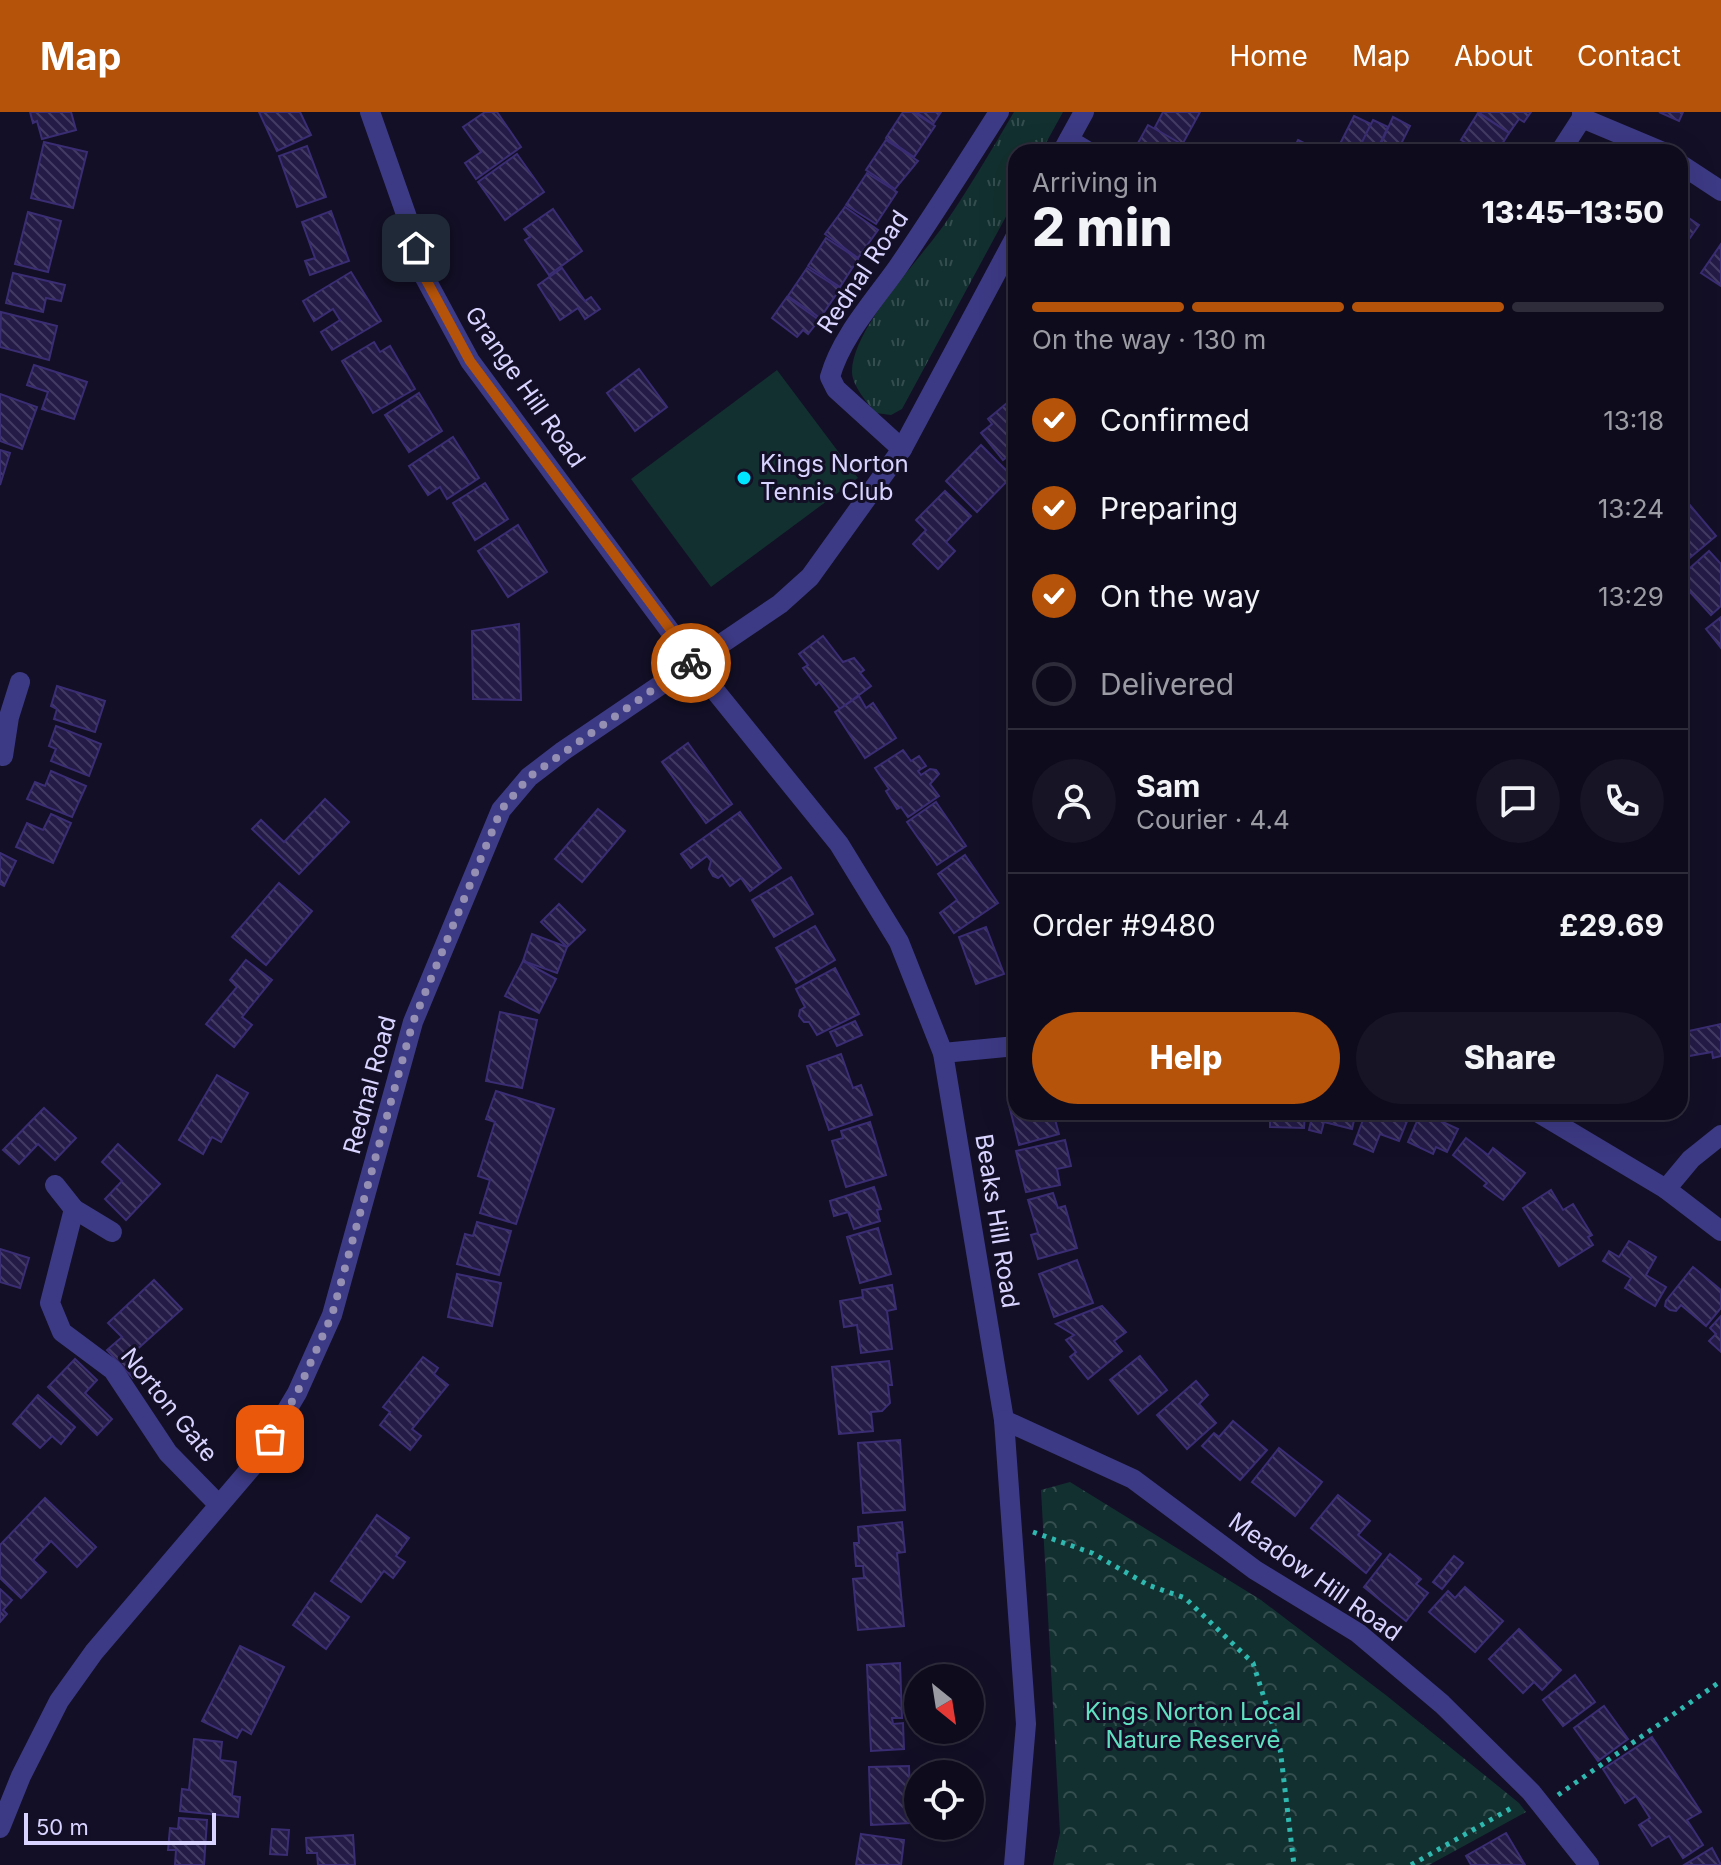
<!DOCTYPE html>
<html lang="en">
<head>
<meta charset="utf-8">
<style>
	body { margin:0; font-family:Inter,sans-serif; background:#171425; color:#f1f3f6; height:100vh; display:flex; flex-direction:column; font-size:30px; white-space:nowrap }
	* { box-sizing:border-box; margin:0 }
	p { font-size:26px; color:#9b9ba3 }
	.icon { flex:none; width:44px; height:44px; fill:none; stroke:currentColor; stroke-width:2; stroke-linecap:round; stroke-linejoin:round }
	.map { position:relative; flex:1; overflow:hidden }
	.panel { position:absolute; left:1008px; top:32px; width:680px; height:976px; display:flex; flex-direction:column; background:#0e0b1c; border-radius:24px; box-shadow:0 8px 32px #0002,0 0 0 2px #2e2b3b }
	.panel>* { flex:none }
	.needle { width:52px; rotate:150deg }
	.controls { position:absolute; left:904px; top:1552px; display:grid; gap:16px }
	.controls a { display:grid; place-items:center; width:80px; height:80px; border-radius:50%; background:#0e0b1c; box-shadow:0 8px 32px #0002,0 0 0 2px #2e2b3b; font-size:40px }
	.scale { position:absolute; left:24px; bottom:20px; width:192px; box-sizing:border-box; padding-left:8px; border:4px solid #d9d4ff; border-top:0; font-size:22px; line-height:28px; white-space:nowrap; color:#d9d4ff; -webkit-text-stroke:6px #130f26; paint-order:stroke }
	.pin { position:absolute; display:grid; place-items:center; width:68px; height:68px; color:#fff; margin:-34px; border-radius:16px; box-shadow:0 4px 12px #0006 }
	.courier { position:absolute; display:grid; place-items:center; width:80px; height:80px; margin:-40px; border:6px solid #b45309; border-radius:50%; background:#fff; color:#222; box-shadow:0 2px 10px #0007 }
	.summary em { font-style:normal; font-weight:800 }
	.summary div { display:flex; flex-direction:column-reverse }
	.summary { display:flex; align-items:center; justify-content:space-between; height:136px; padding:0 24px }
	h1 { font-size:52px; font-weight:800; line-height:60px }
	.bar { display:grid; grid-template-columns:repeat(4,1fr); gap:12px 8px; align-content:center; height:96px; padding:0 24px }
	.bar i { height:10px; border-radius:6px; background:#2e2b3b }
	.bar .current { background:#b45309 }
	.bar p { grid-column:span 4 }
	.line { display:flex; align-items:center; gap:20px; padding:0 24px; border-top:2px solid #2e2b3b }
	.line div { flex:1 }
	.round { display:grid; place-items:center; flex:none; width:84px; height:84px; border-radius:42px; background:#171425 }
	ol { padding:0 24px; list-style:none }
	li { display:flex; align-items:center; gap:24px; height:88px }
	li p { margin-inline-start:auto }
	li .icon { padding:8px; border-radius:50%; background:#b45309; color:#fff; stroke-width:4 }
	li:last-child { color:#9b9ba3 }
	li i { width:44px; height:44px; border:4px solid #2e2b3b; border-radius:50% }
	.action { display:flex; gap:16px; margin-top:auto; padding:16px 24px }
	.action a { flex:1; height:92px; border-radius:48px; background:#b45309; color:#fff; font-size:32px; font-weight:800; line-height:92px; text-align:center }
	.action a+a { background:#171425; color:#f1f3f6 }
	header { display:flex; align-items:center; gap:48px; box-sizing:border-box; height:112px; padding:0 40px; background:#b45309; color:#fff }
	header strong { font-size:38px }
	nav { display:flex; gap:44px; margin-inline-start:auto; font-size:28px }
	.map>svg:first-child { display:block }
</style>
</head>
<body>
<header>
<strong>Map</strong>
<nav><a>Home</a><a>Map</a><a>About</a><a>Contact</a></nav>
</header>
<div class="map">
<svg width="1721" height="1753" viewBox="0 0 1721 1753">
	<defs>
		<pattern id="grass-tufts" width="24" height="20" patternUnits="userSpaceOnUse" patternTransform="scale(2)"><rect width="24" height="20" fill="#12302f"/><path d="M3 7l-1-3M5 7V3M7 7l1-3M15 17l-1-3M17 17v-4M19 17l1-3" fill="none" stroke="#344d4e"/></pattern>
		<pattern id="park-crowns" width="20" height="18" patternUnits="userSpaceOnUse" patternTransform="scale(2)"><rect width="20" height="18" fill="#12302f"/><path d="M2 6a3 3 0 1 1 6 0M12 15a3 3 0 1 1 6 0" fill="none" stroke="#344d4e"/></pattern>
		<pattern id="building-back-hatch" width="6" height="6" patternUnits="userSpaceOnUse" patternTransform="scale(2)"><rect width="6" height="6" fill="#241b47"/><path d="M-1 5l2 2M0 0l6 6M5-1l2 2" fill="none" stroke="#433b63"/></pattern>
	</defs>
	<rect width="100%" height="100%" fill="#130f26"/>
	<!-- grass -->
	<path fill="url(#grass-tufts)" d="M1014 0H1063L1041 40H1016V86L902 297 891 303 876 301C867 291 852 273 852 260 852 216 921 147 946 110 970 75 992 37 1014 0Z"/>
	<!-- park -->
	<path fill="url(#park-crowns)" d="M1070 1370 1261 1488 1387 1584 1519 1691 1526 1700 1429 1753H1053L1060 1721 1041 1378Z"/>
	<!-- garden -->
	<path fill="#12302f" d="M777 258 858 366 711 475 631 367Z"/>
	<!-- building -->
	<g fill="url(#building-back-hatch)" stroke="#3b2d73" stroke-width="2">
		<path d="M30 0H71L76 18 42 27 37 9 33 11Z"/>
		<path d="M259 0H300L311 23 277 39Z"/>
		<path d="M485 0H497L521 35 476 67 465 51 481 40 463 15Z"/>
		<path d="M903 0H913L935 14 914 45 886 26Z"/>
		<path d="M916 0H941L933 12Z"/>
		<path d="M1163 0H1200L1182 33 1154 17Z"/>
		<path d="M1478 0H1531L1524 10 1519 7 1509 21Z"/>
		<path d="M1659 0H1683L1679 9Z"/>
		<path d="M1478 1 1509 21 1497 40H1480L1461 28Z"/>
		<path d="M1354 4 1371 12 1358 40 1339 34Z"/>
		<path d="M1393 5 1410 14 1397 40H1388L1379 36Z"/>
		<path d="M1373 8 1388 15 1376 40H1367L1359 36Z"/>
		<path d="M1148 13 1178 30 1172 40H1133Z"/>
		<path d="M886 28 918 49 895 77 866 58Z"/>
		<path d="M1298 28 1321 40H1292Z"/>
		<path d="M44 30 87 40 73 96 31 86Z"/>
		<path d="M307 34 326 85 297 95 279 44Z"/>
		<path d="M517 42 544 80 505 108 478 70Z"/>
		<path d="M867 61 897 80 876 112 846 93Z"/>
		<path d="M845 95 878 118 858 146 825 122Z"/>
		<path d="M553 97 582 139 549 163 525 128 530 125 524 117Z"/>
		<path d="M331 99 349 149 310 163 305 149 315 146 302 110Z"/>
		<path d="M28 100 61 109 48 160 15 152Z"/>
		<path d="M1680 100 1699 113 1680 140Z"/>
		<path d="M826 126 858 147 840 175 808 154Z"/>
		<path d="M1721 132V174L1701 161Z"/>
		<path d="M562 156 585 189 591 185 600 197 585 207 578 196 560 208 538 173Z"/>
		<path d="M807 156 840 177 820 206 788 184Z"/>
		<path d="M351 160 381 209 332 238 321 220 340 208 333 197 314 209 303 189Z"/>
		<path d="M13 161 65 173 61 189 46 186 43 200 6 191Z"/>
		<path d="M787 185 819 208 808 222 803 218 797 225 772 206Z"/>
		<path d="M1 200 57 214 49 248 0 235Z"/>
		<path d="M374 230 380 240 390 234 415 277 373 301 342 249Z"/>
		<path d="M34 253 87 270 74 307 42 297 48 280 27 273Z"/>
		<path d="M639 257 667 295 635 319 607 281Z"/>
		<path d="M419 281 442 319 409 340 385 303Z"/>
		<path d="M0 282 37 295 22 337 0 329Z"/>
		<path d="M1014 285 1016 337 1003 348 981 321 992 312 988 307Z"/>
		<path d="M453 325 479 366 447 387 440 375 428 383 409 354Z"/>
		<path d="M981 333 1012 364 977 400 946 369Z"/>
		<path d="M0 338 10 341 0 373Z"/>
		<path d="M485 371 508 407 475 428 453 391Z"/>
		<path d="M945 379 971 404 946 430 955 439 938 457 913 432 926 418 916 408Z"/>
		<path d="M1689 392 1716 424 1680 454V400Z"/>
		<path d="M518 413 547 460 508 485 478 439Z"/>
		<path d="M1709 439 1721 452V494L1711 503 1680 469V465Z"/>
		<path d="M1721 505V536L1706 517Z"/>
		<path d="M519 512 521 588 473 587 472 519Z"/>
		<path d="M823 524 843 550 854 546 864 558 860 561 871 574 840 597 819 570 816 573 803 556 808 553 799 542Z"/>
		<path d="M57 574 105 589 95 620 54 607 57 597 51 594Z"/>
		<path d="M859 584 866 596 873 591 896 626 865 646 835 600Z"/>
		<path d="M56 614 101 632 89 664 51 649 56 637 49 634Z"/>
		<path d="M688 631 732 692 706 711 662 650Z"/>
		<path d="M903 638 911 649 919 644 926 654 918 659 921 663 930 657 936 658 939 662 930 672 939 684 908 705 901 695 897 697 886 679 889 677 875 656Z"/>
		<path d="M51 659 86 674 72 705 27 687 35 670 45 674Z"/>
		<path d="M325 687 349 710 299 762 252 717 261 708 284 730Z"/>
		<path d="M936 690 966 734 937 753 907 710Z"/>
		<path d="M598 697 625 719 582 770 555 747Z"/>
		<path d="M740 700 781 756 750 779 741 766 730 774 722 763 718 766 713 764 709 757 711 749 707 744 691 756 681 742Z"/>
		<path d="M51 702 71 711 53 751 16 735 27 711 43 718Z"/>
		<path d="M0 741 16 749 4 774 0 772Z"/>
		<path d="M965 743 998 791 954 821 940 801 957 788 938 762Z"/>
		<path d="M791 765 813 802 774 825 752 788Z"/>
		<path d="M279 771 312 799 266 853 232 825Z"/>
		<path d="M559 792 585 818 567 835 541 810Z"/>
		<path d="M815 814 835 848 796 871 776 836Z"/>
		<path d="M986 815 1004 862 976 872 959 825Z"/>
		<path d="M532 822 567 835 557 861 523 849Z"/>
		<path d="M246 848 272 868 242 905 252 913 234 935 206 912 237 875 230 868Z"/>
		<path d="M523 849 556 867 539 901 505 884Z"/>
		<path d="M835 856 859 902 817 923 809 910H804L799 904 800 898 805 895 796 877Z"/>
		<path d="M500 900 537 908 522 976 486 969Z"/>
		<path d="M855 909 862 923 837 934 830 920Z"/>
		<path d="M1721 912V944L1713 946 1712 940 1689 944 1684 920Z"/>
		<path d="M841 942 853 976 861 973 872 1003 829 1018 807 954Z"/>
		<path d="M217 963 248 981 221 1030 212 1025 203 1042 179 1028Z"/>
		<path d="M496 979 554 997 516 1112 480 1101 490 1068 478 1064 495 1010 486 1007Z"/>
		<path d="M1016 992V1000H1053L1059 1022 1019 1033 1009 993Z"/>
		<path d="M44 996 76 1026 55 1048 38 1032 19 1052 3 1038Z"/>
		<path d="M1229 1000H1262V1002L1229 1004Z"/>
		<path d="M1270 1000H1305L1304 1016 1270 1015Z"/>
		<path d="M1313 1000H1356L1352 1017 1324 1010 1321 1021 1309 1018Z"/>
		<path d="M1366 1000 1410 1002 1399 1029 1380 1022 1373 1040 1354 1032Z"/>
		<path d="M1421 1000 1458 1017 1447 1040 1436 1035 1433 1042 1408 1030Z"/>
		<path d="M870 1010 886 1063 846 1075 832 1029 843 1026 841 1019Z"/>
		<path d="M1466 1026 1488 1043 1493 1036 1525 1061 1503 1088 1484 1074 1487 1071 1453 1043Z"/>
		<path d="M1065 1028 1071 1054 1057 1057 1060 1073 1026 1080 1016 1039Z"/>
		<path d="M118 1032 160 1072 126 1108 105 1087 122 1069 102 1050Z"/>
		<path d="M874 1075 881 1097 877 1098 880 1109 854 1117 848 1100 834 1104 830 1089Z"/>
		<path d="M1551 1078 1563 1098 1573 1092 1592 1123 1588 1125 1593 1133 1559 1154 1523 1096Z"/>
		<path d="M1053 1081 1058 1096 1065 1094 1077 1136 1038 1147 1031 1123 1038 1121 1028 1088Z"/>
		<path d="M477 1110 511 1119 499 1163 457 1152 465 1122 473 1124Z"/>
		<path d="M878 1116 891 1162 860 1171 847 1125Z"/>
		<path d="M1629 1129 1656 1145 1646 1163 1666 1175 1655 1194 1625 1176 1631 1166 1603 1149 1609 1139 1619 1145Z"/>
		<path d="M0 1137 29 1146 20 1176 0 1170Z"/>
		<path d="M1077 1148 1093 1191 1054 1205 1039 1162Z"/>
		<path d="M1693 1155 1721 1178V1196L1706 1214 1681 1193 1676 1199 1670 1198 1665 1194 1666 1189Z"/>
		<path d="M457 1162 501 1171 492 1214 448 1205Z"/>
		<path d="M154 1168 182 1197 133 1241 145 1254 133 1266 107 1238 122 1225 108 1211Z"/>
		<path d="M892 1173 896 1197 887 1199 892 1237 861 1241 857 1213 844 1215 840 1189 863 1185 862 1178Z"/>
		<path d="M1102 1194 1126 1220 1114 1229 1122 1239 1088 1267 1070 1245 1076 1240 1066 1228 1074 1223 1056 1212Z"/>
		<path d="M1721 1204V1240L1709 1229 1716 1222 1710 1216Z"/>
		<path d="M1140 1244 1167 1278 1138 1302 1110 1268Z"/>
		<path d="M423 1245 438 1256 434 1262 448 1273 412 1317 421 1324 410 1338 380 1313 390 1300 383 1295Z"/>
		<path d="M75 1247 97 1268 85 1281 112 1307 97 1323 48 1275Z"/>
		<path d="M889 1249 892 1273H888L890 1291 882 1299 871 1300 873 1319 839 1322 832 1255Z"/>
		<path d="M1196 1269 1208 1283 1199 1292 1216 1311 1187 1337 1157 1303Z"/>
		<path d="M38 1283 75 1315 61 1332 52 1324 40 1336 13 1312Z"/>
		<path d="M1233 1309 1267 1338 1240 1368 1202 1334 1214 1321 1219 1325Z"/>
		<path d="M900 1328 905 1398 863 1401 858 1331Z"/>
		<path d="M1279 1336 1322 1370 1295 1404 1252 1370Z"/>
		<path d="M1338 1383 1370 1409 1358 1423 1381 1442 1366 1461 1311 1416Z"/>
		<path d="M45 1386 96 1435 77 1455 51 1429 33 1448 46 1460 21 1486 0 1466V1433Z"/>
		<path d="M377 1403 409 1426 396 1444 405 1450 393 1466 384 1459 361 1490 331 1469Z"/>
		<path d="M902 1410 905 1440 897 1441 904 1514 858 1518 853 1467 864 1466 863 1454H856L854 1431H859L858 1415Z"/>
		<path d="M1390 1442 1421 1467 1416 1472 1428 1481 1406 1509 1364 1475Z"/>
		<path d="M1454 1444 1463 1451 1442 1477 1433 1470Z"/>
		<path d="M1465 1475 1503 1509 1475 1540 1429 1500 1448 1479 1455 1486Z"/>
		<path d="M0 1477 12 1488 3 1498 7 1502 0 1510Z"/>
		<path d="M315 1481 349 1505 326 1537 293 1513Z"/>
		<path d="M1519 1517 1561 1558 1542 1578 1534 1570 1523 1581 1489 1547Z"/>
		<path d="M240 1534 284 1555 251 1622 242 1617 237 1626 202 1609Z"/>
		<path d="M900 1551 902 1606H892L893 1612 903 1611 904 1637 871 1639 867 1553Z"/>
		<path d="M1575 1563 1595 1590 1563 1614 1543 1588Z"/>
		<path d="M1604 1594 1628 1627 1598 1649 1574 1616Z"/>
		<path d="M1652 1625 1701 1700 1687 1708 1703 1733 1683 1746 1669 1724 1652 1734 1639 1713 1650 1706 1636 1684 1625 1691 1603 1657Z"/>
		<path d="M194 1627 222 1630 220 1648 236 1650 232 1684 240 1685 238 1705 180 1699 182 1677 189 1678Z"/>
		<path d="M909 1654 911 1711 871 1713 869 1655Z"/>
		<path d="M179 1706 207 1708 204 1753H175L176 1738H168L170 1716 178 1717Z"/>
		<path d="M272 1717 289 1718 287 1743 270 1742Z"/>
		<path d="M1506 1721 1525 1753H1471L1466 1744Z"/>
		<path d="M861 1722 904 1728 901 1753H856Z"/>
		<path d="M353 1723 355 1753H318L317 1741H307L306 1726Z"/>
		<path d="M1712 1736 1721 1753H1684Z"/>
	</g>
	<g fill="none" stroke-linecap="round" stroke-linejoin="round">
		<!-- path -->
		<g stroke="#2fb8b0" stroke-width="5" stroke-dasharray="4 6" stroke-linecap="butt">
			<path d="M1033 1420 1092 1441 1148 1473 1185 1486 1253 1551 1280 1636 1294 1753"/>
			<path d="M1558 1683 1721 1569"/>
			<path d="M1411 1753 1515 1694"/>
		</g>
		<!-- minor -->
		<g stroke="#3d3a85" stroke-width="20">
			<path d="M370 0 408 108 424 164 470 249 704 565 839 732 899 830 943 941 1004 1308 1026 1612 1014 1753"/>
			<path d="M1582 6 1663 40"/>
			<path d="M1069 28 1089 40"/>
			<path d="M1560 40 1582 6V0"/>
			<path d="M1680 52 1721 79"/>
			<path d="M902 337 836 277 830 265C841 225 874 189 898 155 933 104 966 52 999 0"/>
			<path d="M3 644 9 605 20 570"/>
			<path d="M943 941 1016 934"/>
			<path d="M1537 1000 1666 1077 1721 1119"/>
			<path d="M55 1073 74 1097 50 1191 62 1220 113 1258 168 1341 219 1393"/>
			<path d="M1666 1077 1691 1047 1721 1023"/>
			<path d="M74 1097 112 1120"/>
			<path d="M1004 1308 1133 1367 1255 1458 1358 1521 1442 1592 1531 1680 1589 1753"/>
		</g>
		<!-- tertiary -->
		<g stroke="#3d3a85" stroke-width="20">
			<path d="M1062 40 1084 0"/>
			<path d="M0 1716 21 1664 59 1589 94 1540 256 1350 297 1281 332 1203 413 910 501 698 529 665 563 639 780 492 810 465 902 337 1016 124"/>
		</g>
	</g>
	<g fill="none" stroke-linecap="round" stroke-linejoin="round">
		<!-- done -->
		<path stroke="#948fb3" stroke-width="8" stroke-dasharray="0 14.4" d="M270 1327 297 1281 332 1203 413 910 501 698 529 665 691 551"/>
		<!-- route -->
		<path stroke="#b45309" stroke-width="10" d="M416 136 424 164 470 249 694 549 691 551"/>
	</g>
	<!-- markers -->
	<circle fill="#00e5ff" stroke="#130f26" stroke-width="3" cx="744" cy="366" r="8"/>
	<g text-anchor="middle" stroke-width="6" stroke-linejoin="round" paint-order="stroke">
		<!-- street labels -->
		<g font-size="24" fill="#d9d4ff" stroke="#130f26">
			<text transform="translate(863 160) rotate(-56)" y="8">Rednal Road</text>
			<text transform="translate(525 275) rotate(55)" y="8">Grange Hill Road</text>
			<text transform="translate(370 973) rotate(-75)" y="8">Rednal Road</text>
			<text transform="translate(997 1109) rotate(81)" y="8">Beaks Hill Road</text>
			<text transform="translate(169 1293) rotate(51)" y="8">Norton Gate</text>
			<text transform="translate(1315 1465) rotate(35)" y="8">Meadow Hill Road</text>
		</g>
		<!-- poi labels -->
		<g font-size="24" fill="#d9d4ff" stroke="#130f26" text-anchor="start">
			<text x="760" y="360">Kings Norton<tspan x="760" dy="28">Tennis Club</tspan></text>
		</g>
		<!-- park labels -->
		<g font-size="24" fill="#5fe0c0" stroke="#130f26">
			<text x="1193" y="1608">Kings Norton Local<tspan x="1193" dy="28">Nature Reserve</tspan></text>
		</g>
	</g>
</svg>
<div class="controls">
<a><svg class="needle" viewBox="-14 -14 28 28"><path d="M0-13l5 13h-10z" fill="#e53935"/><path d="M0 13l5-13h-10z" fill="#9b9ba3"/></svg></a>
<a><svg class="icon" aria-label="locate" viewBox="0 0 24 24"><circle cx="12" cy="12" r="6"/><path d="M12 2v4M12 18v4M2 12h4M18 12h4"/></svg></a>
</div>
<div class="scale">50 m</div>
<div class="pin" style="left:270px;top:1327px;background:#ea580c"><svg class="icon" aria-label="bag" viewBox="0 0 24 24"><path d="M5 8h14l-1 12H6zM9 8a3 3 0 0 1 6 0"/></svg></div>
<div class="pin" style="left:416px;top:136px;background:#1f2937"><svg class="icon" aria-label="home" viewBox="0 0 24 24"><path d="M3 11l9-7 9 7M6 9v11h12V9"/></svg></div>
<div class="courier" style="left:691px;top:551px"><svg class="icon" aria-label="bike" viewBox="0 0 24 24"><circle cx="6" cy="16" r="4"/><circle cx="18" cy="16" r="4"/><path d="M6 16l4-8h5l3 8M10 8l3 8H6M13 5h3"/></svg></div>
<section class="panel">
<div class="summary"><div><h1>2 min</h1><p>Arriving in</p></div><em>13:45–13:50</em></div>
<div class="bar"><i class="current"></i><i class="current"></i><i class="current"></i><i></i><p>On the way · 130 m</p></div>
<ol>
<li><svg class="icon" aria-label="check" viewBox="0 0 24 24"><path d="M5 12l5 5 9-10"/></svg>Confirmed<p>13:18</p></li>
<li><svg class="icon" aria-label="check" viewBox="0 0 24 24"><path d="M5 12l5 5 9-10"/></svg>Preparing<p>13:24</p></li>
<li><svg class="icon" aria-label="check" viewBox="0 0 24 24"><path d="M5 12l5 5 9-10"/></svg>On the way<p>13:29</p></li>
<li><i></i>Delivered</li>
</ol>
<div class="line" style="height:144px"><a class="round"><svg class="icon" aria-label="person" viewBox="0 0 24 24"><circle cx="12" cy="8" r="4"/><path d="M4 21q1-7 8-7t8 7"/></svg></a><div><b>Sam</b><p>Courier · 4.4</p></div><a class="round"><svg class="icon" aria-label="chat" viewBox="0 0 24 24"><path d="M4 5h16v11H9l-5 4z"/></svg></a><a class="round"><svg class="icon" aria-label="phone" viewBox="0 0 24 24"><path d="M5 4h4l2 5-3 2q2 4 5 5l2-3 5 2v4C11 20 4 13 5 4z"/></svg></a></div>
<div class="line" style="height:104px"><div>Order #9480</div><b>£29.69</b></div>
<div class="action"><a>Help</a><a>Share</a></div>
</section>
</div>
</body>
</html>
